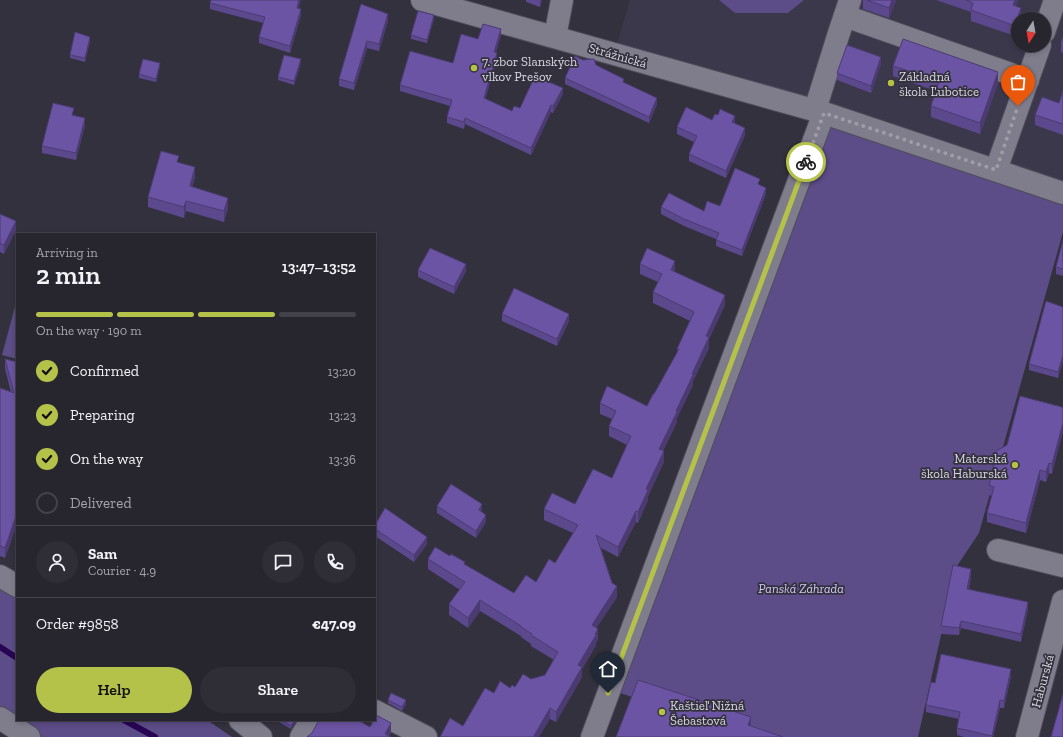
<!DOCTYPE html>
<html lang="en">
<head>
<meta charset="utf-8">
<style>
	body { margin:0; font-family:"Zilla Slab",serif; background:#2f2d36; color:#f1f3f6; height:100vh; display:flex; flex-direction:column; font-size:15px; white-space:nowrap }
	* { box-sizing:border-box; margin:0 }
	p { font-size:13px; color:#a4a5aa }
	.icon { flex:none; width:22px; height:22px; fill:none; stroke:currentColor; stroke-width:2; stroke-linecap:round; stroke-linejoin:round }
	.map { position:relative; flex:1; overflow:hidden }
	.drawer { position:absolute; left:16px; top:233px; width:360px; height:488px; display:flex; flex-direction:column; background:#27252e; border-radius:0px; box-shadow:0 2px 6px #0003,0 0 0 1px #43424a }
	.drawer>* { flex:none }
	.needle { width:26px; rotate:191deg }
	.tools { position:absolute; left:1011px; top:12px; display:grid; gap:8px }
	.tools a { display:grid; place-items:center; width:40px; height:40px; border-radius:50%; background:#27252e; box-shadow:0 2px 6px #0003,0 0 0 1px #43424a; font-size:20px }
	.pin { position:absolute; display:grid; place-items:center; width:34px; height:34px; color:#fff; margin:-41px -17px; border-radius:50% 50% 50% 0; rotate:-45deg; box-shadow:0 0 4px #0007 }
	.pin .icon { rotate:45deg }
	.courier { position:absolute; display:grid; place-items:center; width:40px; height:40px; margin:-20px; border:3px solid #b5c249; border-radius:50%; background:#fff; color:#222; box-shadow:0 1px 5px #0007 }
	.head em { font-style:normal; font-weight:600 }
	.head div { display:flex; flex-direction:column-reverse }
	.head { display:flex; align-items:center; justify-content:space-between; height:68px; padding:0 20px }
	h1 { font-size:26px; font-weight:600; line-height:30px }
	.bar { display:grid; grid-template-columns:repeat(4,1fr); gap:6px 4px; align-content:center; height:48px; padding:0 20px }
	.bar i { height:5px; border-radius:3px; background:#43424a }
	.bar .on { background:#b5c249 }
	.bar p { grid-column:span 4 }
	.line { display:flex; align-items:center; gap:10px; padding:0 20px; border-top:1px solid #43424a }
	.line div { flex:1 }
	.round { display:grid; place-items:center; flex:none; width:42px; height:42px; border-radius:21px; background:#2f2d36 }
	ol { padding:0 20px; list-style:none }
	li { display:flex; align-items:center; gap:12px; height:44px }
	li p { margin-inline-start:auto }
	li .icon { padding:4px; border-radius:50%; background:#b5c249; color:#111; stroke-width:4 }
	li:last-child { color:#a4a5aa }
	li i { width:22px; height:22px; border:2px solid #43424a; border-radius:50% }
	.cta { display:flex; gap:8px; margin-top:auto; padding:8px 20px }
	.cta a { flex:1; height:46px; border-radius:24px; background:#b5c249; color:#111; font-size:16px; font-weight:600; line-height:46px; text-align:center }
	.cta a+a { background:#2f2d36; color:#f1f3f6 }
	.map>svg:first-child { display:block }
</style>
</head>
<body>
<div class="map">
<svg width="1063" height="737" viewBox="0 0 1063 737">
	<rect width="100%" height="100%" fill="#34313e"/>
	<!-- built -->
	<path fill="#3c384c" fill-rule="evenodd" d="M630 0H1063V196L614 54ZM1018 19H1044V45H1018Z"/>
	<!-- green -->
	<g fill="#5c4c88">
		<path d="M719 0H804L788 13H735Z"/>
		<path d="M825 113 1063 196V232L979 533 953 572 941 635 918 737H759L607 689Z"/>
		<path d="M17 299V359L2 355Z"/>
		<path d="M0 588 17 597V720H207L232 737H23L0 721Z"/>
	</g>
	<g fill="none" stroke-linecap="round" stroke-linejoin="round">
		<!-- stream -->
		<g stroke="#270552" stroke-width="6">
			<path d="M0 647 17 658"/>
			<path d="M124 720 155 737"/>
		</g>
		<!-- minor casing -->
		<g stroke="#504d59" stroke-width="24">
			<g id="minor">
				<path d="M422 0 824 113 1063 193"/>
				<path d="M845 16 1028 80"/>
				<path d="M1044 32 1055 0"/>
				<path d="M555 37 562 0"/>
				<path d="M815 110 838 36 850 0"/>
				<path d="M996 170 1040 45"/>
				<path d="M998 550 1063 566"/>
				<path d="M0 576 17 586"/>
				<path d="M375 711 426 737"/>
				<path d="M0 718 29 737"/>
				<path d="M240 720 261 737"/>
				<path d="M301 737 311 720"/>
				<path d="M592 737 824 113"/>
				<path d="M1027 737 1063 601"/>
			</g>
		</g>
		<!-- minor -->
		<use href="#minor" stroke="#7f7c8c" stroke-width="22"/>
	</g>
	<!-- wall -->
	<g fill="#5c488c">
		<path d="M526 0H542L540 7 526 2Z"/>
		<path d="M863 0H896L889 18 863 9Z"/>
		<path d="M936 0H1018L1016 6 1021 18V19H1018L1015 36 971 21V12Z"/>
		<path d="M210 3 299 8 301 15 290 53 259 43V37L263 23 210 9Z"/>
		<path d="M361 4 388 21 379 51 367 48 354 90 339 86V79Z"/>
		<path d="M434 19 427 43 411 39V35Z"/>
		<path d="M501 35 496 52 497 59 485 99 512 111 563 94 553 113 551 112 531 155 465 124 464 129 447 123V117L450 106 400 91V85L453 63 478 39Z"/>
		<path d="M1063 37V53L1061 52V42Z"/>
		<path d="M90 41 85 62 70 58V55Z"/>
		<path d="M301 63 294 85 278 80V77Z"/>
		<path d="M881 64 871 93 837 80V73Z"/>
		<path d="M596 65 657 104 649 123 565 84V78Z"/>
		<path d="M160 66 156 82 139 78V74Z"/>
		<path d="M893 66 998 83 980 134 931 117V106L936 91 893 76Z"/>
		<path d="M1063 91V135L1035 125V115L1059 103Z"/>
		<path d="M74 115 85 125 76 160 42 153V146Z"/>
		<path d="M712 120 735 123 745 135 726 178 689 161V154L694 142 677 134V127Z"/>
		<path d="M179 163 195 177 192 187 228 208 224 222 186 211 184 218 148 207V197Z"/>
		<path d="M760 185 766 194 742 256 716 246V239L684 226 661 214V207L704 211 720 206Z"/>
		<path d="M0 214 16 230 4 254 0 252Z"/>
		<path d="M1063 240V276L1056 274V267Z"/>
		<path d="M640 264 675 271V272L725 305 709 339V348L693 381V385L677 418V422L663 451 664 462 648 496V500L638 523 636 522 618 557 601 548 617 597 596 628 598 639 596 643V645L582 669V677L556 722 550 719 463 726 494 693 510 688 515 687 531 679 545 675 554 660 531 646V644L521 637V636L480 611 468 628 449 615V604L460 590 428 569V559L465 565 514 593 536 582 555 563 573 533 544 520V509L575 504 612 478 627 445 609 436V426L612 419 600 414V403L647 406 677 353V349L690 321 653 303V292L658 282 640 274Z"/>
		<path d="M418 270 466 271 454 294 418 277Z"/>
		<path d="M1063 307V361L1058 378 1029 370V364Z"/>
		<path d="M502 314 569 321 557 346 502 321Z"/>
		<path d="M5 359 17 362V524L5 558 0 556V388L11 392 5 369Z"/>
		<path d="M1062 407 1052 474 1049 473 1046 482 1040 480 1026 533 987 522V513L992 496 989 495V485L992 472V465L1007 445Z"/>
		<path d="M437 506 482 512 486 522 476 538 437 513Z"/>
		<path d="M375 525 427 544 414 562 375 536Z"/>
		<path d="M971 576 969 589 1028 609 1021 642 961 628 959 635 941 634V626Z"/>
		<path d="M1011 676 1004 708H1000L993 737H964L957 735V728L959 719 926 712V705L935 683Z"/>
		<path d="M388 700 406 704 402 711 388 703Z"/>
		<path d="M279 720H297L291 729 279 722Z"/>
	</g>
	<!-- shaded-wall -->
	<g fill="#4b3b72">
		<path d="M299 0H301L297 15V8Z"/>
		<path d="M540 0H542L540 7Z"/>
		<path d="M892 0H896L889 18V8Z"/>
		<path d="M1015 0H1018L1013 15V5Z"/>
		<path d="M1021 8V19H1018V28L1015 36V26Z"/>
		<path d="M301 9V15L290 53V46Z"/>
		<path d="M388 14V21L379 51V44Z"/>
		<path d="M434 15V19L427 43V40Z"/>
		<path d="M501 29V35L494 58V52Z"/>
		<path d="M90 37V41L85 62V58Z"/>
		<path d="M367 41V48L354 90V83Z"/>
		<path d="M497 53V59L484 104V98Z"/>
		<path d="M881 57V64L871 93V86Z"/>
		<path d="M301 59V63L294 85V81Z"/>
		<path d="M160 63V66L156 82V79Z"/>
		<path d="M998 72V83L980 134V123Z"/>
		<path d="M563 88V94L553 113V106Z"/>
		<path d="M657 98V104L649 123V117Z"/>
		<path d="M551 105V112L531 155V148Z"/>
		<path d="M735 116V123L732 129V122Z"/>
		<path d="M85 118V125L76 160V153Z"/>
		<path d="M465 118V124L464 129V122Z"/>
		<path d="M745 128V135L726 178V171Z"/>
		<path d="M195 167V177L190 196V186Z"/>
		<path d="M766 188V194L742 256V250Z"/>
		<path d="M228 198V208L224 222V211Z"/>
		<path d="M186 201V211L184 218V207Z"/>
		<path d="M16 221V230L4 254V245Z"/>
		<path d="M675 261V271L671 281V270Z"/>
		<path d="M466 264V271L454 294V287Z"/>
		<path d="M725 295V305L709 339V348L693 381V385L677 418V422L659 459V449L692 374 706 336Z"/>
		<path d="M569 314V321L557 346V339Z"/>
		<path d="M1063 355V361L1058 378V372Z"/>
		<path d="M1063 423V432L1052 474V464Z"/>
		<path d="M664 451V462L648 496V500L638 523V512L646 489Z"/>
		<path d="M1049 463V473L1046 482V472Z"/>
		<path d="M1040 470V480L1026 533V523Z"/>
		<path d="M482 504V512L479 517V510Z"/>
		<path d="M636 511V522L618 557V547Z"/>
		<path d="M17 513V524L5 558V548Z"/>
		<path d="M486 515V522L476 538V531Z"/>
		<path d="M427 537V544L414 562V555Z"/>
		<path d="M971 569V576L967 596V589Z"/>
		<path d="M617 586V597L592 635V625Z"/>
		<path d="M480 600V611L468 628V618Z"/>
		<path d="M1028 602V609L1021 642V634Z"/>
		<path d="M961 621V628L959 635V628Z"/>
		<path d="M598 629V639L596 643V645L582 669V677L556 722V712L578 665Z"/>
		<path d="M1011 669V676L1004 708V701Z"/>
		<path d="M406 700V704L402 711V707Z"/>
		<path d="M1000 700V708L993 737H992Z"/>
		<path d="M550 708V719L539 737H534V736Z"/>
		<path d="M751 717V730L748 725Z"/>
		<path d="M295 720H297L291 729V726Z"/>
		<path d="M391 723V733L389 737 385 734Z"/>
	</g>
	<!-- building -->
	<g fill="#6b54a3" stroke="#4b3b72">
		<path d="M211 0H299L297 8 301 9 290 46 259 37 265 17 210 3Z"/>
		<path d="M867 0H892L889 8Z"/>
		<path d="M966 0H1015L1013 5 1021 8 1015 26 971 10 973 3Z"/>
		<path d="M361 4 388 14 379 44 367 41 354 83 339 79Z"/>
		<path d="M418 11 434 15 427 40 411 35Z"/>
		<path d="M483 24 501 29 494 52 497 53 484 98 512 111 514 106 520 108 535 76 563 88 553 106 551 105 531 148 465 118 464 122 447 117 452 100 400 85 410 51 453 63 461 34 478 39Z"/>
		<path d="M75 32 90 37 85 58 70 55Z"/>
		<path d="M903 39 998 72 980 123 931 106 939 81 893 66Z"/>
		<path d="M847 45 881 57 871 86 837 73Z"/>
		<path d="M284 55 301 59 294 81 278 77Z"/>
		<path d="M575 56 583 60 594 59 596 65 624 79 623 82 657 98 649 117 565 78Z"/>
		<path d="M143 59 160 63 156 79 139 74Z"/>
		<path d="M1063 91V124L1035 115 1042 97 1059 103Z"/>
		<path d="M53 103 74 108 72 115 85 118 76 153 42 146Z"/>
		<path d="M686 107 712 120 715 114 718 115 720 109 735 116 732 122 745 128 726 171 689 154 697 136 677 127Z"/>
		<path d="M161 151 179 156 177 162 195 167 190 186 228 198 224 211 186 201 184 207 148 197Z"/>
		<path d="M735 168 760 179 758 184 766 188 742 250 716 240 719 233 684 219 661 207 669 193 704 211 707 201 720 206Z"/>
		<path d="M0 214 16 221 4 245 0 243Z"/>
		<path d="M1063 240V269L1056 267Z"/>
		<path d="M430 248 466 264 454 287 418 270Z"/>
		<path d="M647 248 675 261 671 270 725 295 706 336 709 337 692 374 693 375 676 411 677 412 659 449 664 451 646 489 648 490 638 512 636 511 618 547 596 535 612 583 617 586 592 625 598 629 595 634 596 635 578 665 582 667 556 712 550 708 534 736 536 737H440L450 718 463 726 485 688 494 693 500 681 510 688 512 685 515 687 523 674 531 679 545 675 558 652 531 635 532 634 521 627V626L480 600 468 618 449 604 465 582 428 559 435 547 450 556 451 554 465 562 464 564 514 593 526 575 536 582 549 559 555 563 578 525 544 509 552 493 575 504 593 469 612 478 631 436 609 426 616 411 600 403 607 386 647 406 653 394H654L679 349H677L694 312 653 292 662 274 640 264Z"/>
		<path d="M514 288 569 314 557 339 502 314Z"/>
		<path d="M1046 301 1063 307V355L1058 372 1029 364Z"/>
		<path d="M5 359 17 362V513L5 548 0 546V388L14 393Z"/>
		<path d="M1020 396 1062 407 1063 409V423L1052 464 1049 463 1046 472 1040 470 1026 523 987 513 994 487 989 485 994 465H992L996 451 1007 445Z"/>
		<path d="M451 484 482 504 479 510 486 515 476 531 437 506Z"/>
		<path d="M385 508 427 537 414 555 375 529V525Z"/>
		<path d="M953 565 971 569 967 589 1028 602 1021 634 961 621 959 628 941 626Z"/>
		<path d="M941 654 1011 669 1004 701 1000 700 992 736 957 728 960 712 926 705 931 682 935 683Z"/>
		<path d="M638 680 751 717 748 725 783 737H616Z"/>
		<path d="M391 693 406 700 402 707 388 700Z"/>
		<path d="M1063 694V737H1051Z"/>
		<path d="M376 715 391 723 385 734 391 737H307L312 733 319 720H358L370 727 374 720H375V718Z"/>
		<path d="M281 720H295L291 726Z"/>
	</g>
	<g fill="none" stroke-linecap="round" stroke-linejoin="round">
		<!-- done -->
		<path stroke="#9f9da7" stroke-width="4" stroke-dasharray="0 7.2" d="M806 162 824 113 996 170 1018 106"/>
		<!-- route -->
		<path stroke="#b5c249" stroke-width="5" d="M608 693 806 162"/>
	</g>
	<!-- markers -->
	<g fill="#b5c249" stroke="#34313e" stroke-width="1.5">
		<circle cx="474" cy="68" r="4"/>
		<circle cx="891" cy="83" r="4"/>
		<circle cx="1015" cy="465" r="4"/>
		<circle cx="662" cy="712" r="4"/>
	</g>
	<g text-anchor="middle" stroke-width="3.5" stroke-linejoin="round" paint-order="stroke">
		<!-- street labels -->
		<g font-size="13" fill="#d9d7e0" stroke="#34313e">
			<text transform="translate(618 55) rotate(16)" y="5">Strážnická</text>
			<text transform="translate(1042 681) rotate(-75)" y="5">Haburská</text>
		</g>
		<!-- poi labels -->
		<g font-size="13" fill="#d9d7e0" stroke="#34313e" text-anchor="start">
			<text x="482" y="66">7. zbor Slanských<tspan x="482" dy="15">vlkov Prešov</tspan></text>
			<text x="899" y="81">Základná<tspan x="899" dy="15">škola Ľubotice</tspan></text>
			<text x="1007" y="463" text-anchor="end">Materská<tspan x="1007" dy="15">škola Haburská</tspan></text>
			<text x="670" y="710">Kaštieľ Nižná<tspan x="670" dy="15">Šebastová</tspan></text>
		</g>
		<!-- park labels -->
		<g font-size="13" font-style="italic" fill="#d0c7f3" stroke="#34313e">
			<text x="801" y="593">Panská Záhrada</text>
		</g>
	</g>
</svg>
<div class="tools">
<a><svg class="needle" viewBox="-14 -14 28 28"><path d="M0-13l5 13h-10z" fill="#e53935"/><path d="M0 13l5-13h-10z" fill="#a4a5aa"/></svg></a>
</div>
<div class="pin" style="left:1018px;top:106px;background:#ea580c"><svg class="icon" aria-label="bag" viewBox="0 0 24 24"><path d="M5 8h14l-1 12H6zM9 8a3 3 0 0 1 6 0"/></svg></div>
<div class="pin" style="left:608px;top:693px;background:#1f2937"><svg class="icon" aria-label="home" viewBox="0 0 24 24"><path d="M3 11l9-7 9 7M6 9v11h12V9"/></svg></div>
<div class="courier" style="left:806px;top:162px"><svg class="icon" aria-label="bike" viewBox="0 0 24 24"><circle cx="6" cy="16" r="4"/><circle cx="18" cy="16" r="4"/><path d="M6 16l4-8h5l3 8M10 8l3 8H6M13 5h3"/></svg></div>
<section class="drawer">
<div class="head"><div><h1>2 min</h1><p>Arriving in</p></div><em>13:47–13:52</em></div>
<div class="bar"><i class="on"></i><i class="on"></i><i class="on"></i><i></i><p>On the way · 190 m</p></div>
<ol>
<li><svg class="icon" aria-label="check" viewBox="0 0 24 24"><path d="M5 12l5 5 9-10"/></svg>Confirmed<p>13:20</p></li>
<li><svg class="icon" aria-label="check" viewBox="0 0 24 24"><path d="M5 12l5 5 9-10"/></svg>Preparing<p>13:23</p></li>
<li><svg class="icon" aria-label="check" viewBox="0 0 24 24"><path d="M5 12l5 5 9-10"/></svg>On the way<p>13:36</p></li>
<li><i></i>Delivered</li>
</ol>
<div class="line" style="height:72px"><a class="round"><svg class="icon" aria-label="person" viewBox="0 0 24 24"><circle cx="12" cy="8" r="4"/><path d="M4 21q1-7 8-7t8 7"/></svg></a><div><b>Sam</b><p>Courier · 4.9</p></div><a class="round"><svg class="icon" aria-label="chat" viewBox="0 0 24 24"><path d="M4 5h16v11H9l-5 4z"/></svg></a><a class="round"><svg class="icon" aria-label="phone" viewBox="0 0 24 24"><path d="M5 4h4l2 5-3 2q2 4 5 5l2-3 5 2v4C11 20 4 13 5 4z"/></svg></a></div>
<div class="line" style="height:52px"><div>Order #9858</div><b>€47.09</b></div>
<div class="cta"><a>Help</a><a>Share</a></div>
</section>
</div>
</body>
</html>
